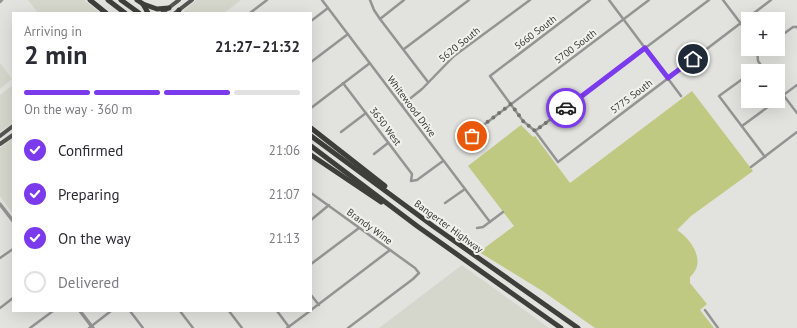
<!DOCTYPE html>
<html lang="en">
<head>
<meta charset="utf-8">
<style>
	body { margin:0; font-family:"PT Sans",sans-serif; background:#f7f7f7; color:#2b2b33; height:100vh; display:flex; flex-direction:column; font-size:15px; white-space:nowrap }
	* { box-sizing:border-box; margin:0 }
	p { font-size:13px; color:#7c7c81 }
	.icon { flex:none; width:22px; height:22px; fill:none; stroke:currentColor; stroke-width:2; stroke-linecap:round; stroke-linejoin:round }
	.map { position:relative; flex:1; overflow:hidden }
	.sheet { position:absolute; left:12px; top:12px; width:300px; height:300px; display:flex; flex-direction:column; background:#fff; border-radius:0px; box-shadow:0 4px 16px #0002 }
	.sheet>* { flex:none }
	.buttons { position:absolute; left:741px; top:12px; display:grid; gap:8px }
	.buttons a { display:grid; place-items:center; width:44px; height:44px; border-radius:0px; background:#fff; box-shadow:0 4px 16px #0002; font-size:20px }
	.pin { position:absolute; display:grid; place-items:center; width:34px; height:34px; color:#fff; margin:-17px; border:2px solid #fff; border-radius:50%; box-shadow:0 1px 4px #0007 }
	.courier { position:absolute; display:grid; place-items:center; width:40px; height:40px; margin:-20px; border:3px solid #7c3aed; border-radius:50%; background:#fff; color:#222; box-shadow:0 1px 5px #0007 }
	.headline em { font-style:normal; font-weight:700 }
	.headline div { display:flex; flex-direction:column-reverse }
	.headline { display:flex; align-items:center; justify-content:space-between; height:68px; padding:0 12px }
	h1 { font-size:26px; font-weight:700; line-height:30px }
	.bar { display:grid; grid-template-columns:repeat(4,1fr); gap:6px 4px; align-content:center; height:48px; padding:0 12px }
	.bar i { height:5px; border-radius:3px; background:#e1e1e2 }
	.bar .active { background:#7c3aed }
	.bar p { grid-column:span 4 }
	ol { padding:0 12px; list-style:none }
	li { display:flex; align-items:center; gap:12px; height:44px }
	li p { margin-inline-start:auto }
	li .icon { padding:4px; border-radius:50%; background:#7c3aed; color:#fff; stroke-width:4 }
	li:last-child { color:#7c7c81 }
	li i { width:22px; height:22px; border:2px solid #e1e1e2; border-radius:50% }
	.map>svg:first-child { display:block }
</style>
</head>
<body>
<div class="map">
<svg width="797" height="328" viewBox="0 0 797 328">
	<rect width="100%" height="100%" fill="#e2e3df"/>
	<!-- built -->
	<g fill="#d5d7cc">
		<path d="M28 0H84L100 13H38Z"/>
		<path d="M196 0H241L224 13H182Z"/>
		<path d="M0 63 12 79 0 89Z"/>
		<path d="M13 85V122L0 132V95Z"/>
		<path d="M13 138V214L0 196V148Z"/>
		<path d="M462 265 549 328H379Z"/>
	</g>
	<!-- green -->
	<path fill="#bfc982" d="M692 91 753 171 691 216 677 230C692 240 707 262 690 277V283L707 304 700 310 714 328H595L544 292 479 252 514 226 468 166 521 125 533 137 535 136 570 183Z"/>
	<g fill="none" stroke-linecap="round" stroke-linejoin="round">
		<!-- minor -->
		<g stroke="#949493" stroke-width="2.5">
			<path d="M322 0 490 222"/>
			<path d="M370 0 374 10 380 19 428 82"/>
			<path d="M590 0 490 76 523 121 535 131 558 162 771 0"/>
			<path d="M609 0 681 96"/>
			<path d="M723 0 748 33"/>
			<path d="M0 2 2 0"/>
			<path d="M250 13 267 0"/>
			<path d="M380 19 404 0"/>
			<path d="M311 21 328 8"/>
			<path d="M778 38 793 27H797"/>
			<path d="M404 49 469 0"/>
			<path d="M757 49 758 61 765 71"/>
			<path d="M757 50 763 49"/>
			<path d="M311 62 348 34"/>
			<path d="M753 71 761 65"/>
			<path d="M748 75 719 96 765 157"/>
			<path d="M343 83 412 174 411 181 417 180 443 161"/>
			<path d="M778 88 797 113"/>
			<path d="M778 99 797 85"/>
			<path d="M402 105 422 89 454 56 530 0"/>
			<path d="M311 108 370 63"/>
			<path d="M742 126 776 101"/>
			<path d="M535 131 709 0"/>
			<path d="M341 132 366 113"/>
			<path d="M471 139 473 133 649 0"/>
			<path d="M374 154 388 143"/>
			<path d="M751 167 797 132"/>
			<path d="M311 193 415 268 419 273 413 279 348 328"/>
			<path d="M445 203 465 189"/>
			<path d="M311 220 329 205"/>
			<path d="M477 228 483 227 503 212"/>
			<path d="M0 258 13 249"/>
			<path d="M311 264 359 228"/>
			<path d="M311 295 319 305"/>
			<path d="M0 308 13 298"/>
			<path d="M311 310 390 250"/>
			<path d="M705 310 718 328"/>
			<path d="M130 311 143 328"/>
			<path d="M180 311 193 328"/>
			<path d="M229 311 242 328"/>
			<path d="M277 311 289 327"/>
			<path d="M30 328 53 311"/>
			<path d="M89 328 111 311"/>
			<path d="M287 328 310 311"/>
		</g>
		<!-- tertiary -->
		<g stroke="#949493" stroke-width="3.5">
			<path d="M0 204 13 221"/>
			<path d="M80 311 93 328"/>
		</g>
		<!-- primary -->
		<g stroke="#545552" stroke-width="4">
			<path d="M162 13 179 0"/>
			<path d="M175 13 192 0"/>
			<path d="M0 136 13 126"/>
			<path d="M0 144 13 135"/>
		</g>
		<!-- motorway -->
		<g stroke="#3e3f3b" stroke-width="5">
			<path d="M90 0 106 13"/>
			<path d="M108 0 125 13"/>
			<path d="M121 0 139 13"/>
			<path d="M137 0 143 4 148 13"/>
			<path d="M143 4 157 9 169 8"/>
			<path d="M178 13 179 10"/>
			<path d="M311 128 385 186"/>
			<path d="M311 136 433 226 578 328"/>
			<path d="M311 146 417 226 561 328"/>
			<path d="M311 155 381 202"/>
		</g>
	</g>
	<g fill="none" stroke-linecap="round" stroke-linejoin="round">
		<!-- done -->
		<path stroke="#747572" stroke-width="4" stroke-dasharray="0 7.2" d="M472 136 473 133 511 104 523 121 535 131 566 108"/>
		<!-- route -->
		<path stroke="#7c3aed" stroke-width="5" d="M566 108 645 48 668 78 693 59"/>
	</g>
	<g text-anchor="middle" stroke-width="4" stroke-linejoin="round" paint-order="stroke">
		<!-- street labels -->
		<g font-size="10" fill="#393a38" stroke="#f0f0ec">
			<text transform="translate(535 32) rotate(-37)" y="4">5660 South</text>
			<text transform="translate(459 44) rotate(-39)" y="4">5620 South</text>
			<text transform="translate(575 46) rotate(-37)" y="4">5700 South</text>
			<text transform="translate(631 96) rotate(-37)" y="4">5775 South</text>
			<text transform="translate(412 106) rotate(53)" y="4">Whitewood Drive</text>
			<text transform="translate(386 126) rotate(53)" y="4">3650 West</text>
			<text transform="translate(370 226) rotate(36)" y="4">Brandy Wine</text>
			<text transform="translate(449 226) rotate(36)" y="4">Bangerter Highway</text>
		</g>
	</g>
</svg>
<div class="buttons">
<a>+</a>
<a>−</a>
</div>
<div class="pin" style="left:472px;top:136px;background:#ea580c"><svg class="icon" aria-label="bag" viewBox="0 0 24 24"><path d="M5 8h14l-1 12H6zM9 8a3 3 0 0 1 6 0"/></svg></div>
<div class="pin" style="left:693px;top:59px;background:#1f2937"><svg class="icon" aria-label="home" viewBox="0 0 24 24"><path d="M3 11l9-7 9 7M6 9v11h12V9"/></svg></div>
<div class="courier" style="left:566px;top:108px"><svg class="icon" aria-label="car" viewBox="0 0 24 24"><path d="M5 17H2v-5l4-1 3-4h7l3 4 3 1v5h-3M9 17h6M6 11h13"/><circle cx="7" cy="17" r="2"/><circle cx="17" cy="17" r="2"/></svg></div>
<section class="sheet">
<div class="headline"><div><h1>2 min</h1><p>Arriving in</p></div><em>21:27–21:32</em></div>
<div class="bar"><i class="active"></i><i class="active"></i><i class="active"></i><i></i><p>On the way · 360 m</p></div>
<ol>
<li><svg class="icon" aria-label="check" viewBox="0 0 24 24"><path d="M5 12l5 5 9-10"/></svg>Confirmed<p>21:06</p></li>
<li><svg class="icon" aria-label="check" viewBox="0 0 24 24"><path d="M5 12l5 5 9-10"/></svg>Preparing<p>21:07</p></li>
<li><svg class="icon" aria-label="check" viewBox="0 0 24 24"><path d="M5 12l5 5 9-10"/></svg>On the way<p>21:13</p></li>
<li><i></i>Delivered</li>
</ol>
</section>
</div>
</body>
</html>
